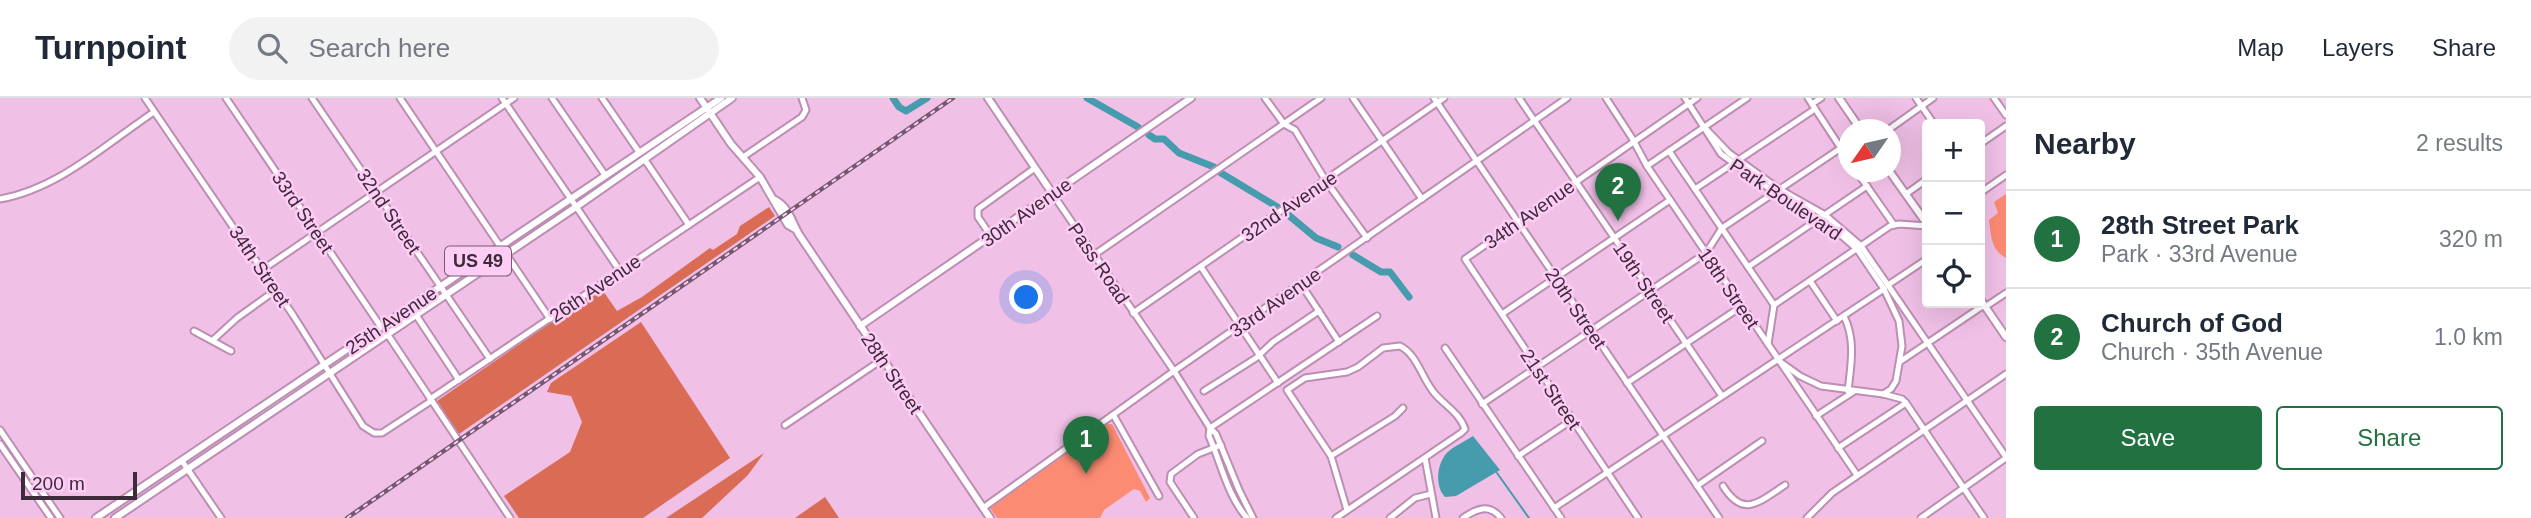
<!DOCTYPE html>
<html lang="en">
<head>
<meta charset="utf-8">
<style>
  body { margin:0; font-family:Helvetica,sans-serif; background:#f2f2f3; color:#1f2937 }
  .controls { position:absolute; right:21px; top:21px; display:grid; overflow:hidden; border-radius:7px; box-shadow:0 7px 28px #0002 }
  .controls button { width:63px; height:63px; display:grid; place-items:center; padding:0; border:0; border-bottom:2px solid #e0e1e3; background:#fff; color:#1f2937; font:35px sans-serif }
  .compass { position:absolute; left:1838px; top:21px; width:63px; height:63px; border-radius:50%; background:#fff; box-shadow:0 7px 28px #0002; rotate:236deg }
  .scale { position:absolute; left:21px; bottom:18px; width:116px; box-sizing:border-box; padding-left:7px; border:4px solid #3d2a3a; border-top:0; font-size:19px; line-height:24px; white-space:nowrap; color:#3d2a3a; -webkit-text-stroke:5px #fecdf5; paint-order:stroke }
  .you { position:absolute; left:1027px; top:200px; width:24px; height:24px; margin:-18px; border:5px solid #fff; border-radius:50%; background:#1a73e8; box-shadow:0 0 0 10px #1a73e833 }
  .badge { display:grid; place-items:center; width:46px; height:46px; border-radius:50%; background:#227141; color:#fff; font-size:23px; font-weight:700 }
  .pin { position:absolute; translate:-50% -58px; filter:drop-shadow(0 2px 4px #0008) }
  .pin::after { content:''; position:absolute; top:37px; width:24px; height:21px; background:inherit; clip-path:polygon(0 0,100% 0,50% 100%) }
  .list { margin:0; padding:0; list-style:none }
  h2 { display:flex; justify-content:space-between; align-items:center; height:91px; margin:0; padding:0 28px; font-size:30px }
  h2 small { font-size:23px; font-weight:400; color:#747a83 }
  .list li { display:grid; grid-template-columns:46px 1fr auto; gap:21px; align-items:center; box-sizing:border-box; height:98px; padding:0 28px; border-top:2px solid #e0e1e3 }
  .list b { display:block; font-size:26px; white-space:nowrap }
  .list p { margin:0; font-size:23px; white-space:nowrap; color:#747a83 }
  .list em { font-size:23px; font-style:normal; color:#747a83 }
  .actions { display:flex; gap:14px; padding:21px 28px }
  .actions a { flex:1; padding:16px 0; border:2px solid #227141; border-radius:7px; text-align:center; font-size:24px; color:#227141 }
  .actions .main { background:#227141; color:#fff }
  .icon { flex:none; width:38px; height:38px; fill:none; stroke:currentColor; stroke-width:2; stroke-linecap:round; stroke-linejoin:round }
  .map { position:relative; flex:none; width:2006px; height:420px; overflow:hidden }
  header { display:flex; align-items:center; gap:42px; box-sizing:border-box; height:98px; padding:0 35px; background:#fff; border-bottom:2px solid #e0e1e3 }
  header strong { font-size:33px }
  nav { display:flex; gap:38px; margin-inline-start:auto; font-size:24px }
  .search { width:490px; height:63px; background:#f2f2f3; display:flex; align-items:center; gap:18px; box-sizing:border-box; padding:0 24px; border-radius:38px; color:#747a83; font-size:26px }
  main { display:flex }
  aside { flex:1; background:#fff }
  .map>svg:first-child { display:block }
  .green { fill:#fc8b73 }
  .forest { fill:#da6b55 }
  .water { fill:#469cad }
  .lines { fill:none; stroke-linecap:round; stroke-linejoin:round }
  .stream { stroke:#469cad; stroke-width:2 }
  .river { stroke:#469cad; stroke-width:7 }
  .minor-casing { stroke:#bc8eb3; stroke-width:9 }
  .major-casing { stroke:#bc8eb3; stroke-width:10 }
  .minor { stroke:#fff; stroke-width:5 }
  .major { stroke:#fff; stroke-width:6 }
  .rail-casing { stroke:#74586f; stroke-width:4.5 }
  .rail { stroke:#fecdf5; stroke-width:2; stroke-dasharray:5; stroke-linecap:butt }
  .labels { text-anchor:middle; stroke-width:5; stroke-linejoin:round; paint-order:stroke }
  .shield { fill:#fecdf5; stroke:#775b72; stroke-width:2 }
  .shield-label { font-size:18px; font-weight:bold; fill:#3d2a3a }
  .street-label { font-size:19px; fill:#3d2a3a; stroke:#fecdf5 }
</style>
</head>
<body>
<header>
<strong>Turnpoint</strong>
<div class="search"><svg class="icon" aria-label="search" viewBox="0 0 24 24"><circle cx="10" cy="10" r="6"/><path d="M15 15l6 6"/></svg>Search here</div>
<nav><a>Map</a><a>Layers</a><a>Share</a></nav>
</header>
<main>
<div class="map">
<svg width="2006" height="420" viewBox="0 0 2006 420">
  <rect width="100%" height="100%" fill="#f1c0e7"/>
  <!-- green -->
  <g class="green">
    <path d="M2006,96V160C1991,152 1991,137 1989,122L1998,115L1994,104Z"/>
    <path d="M1106,326H1112L1150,400L1146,404L1140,393L1134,391L1104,412L1100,420H997L990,410L1017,388Z"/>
  </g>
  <!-- forest -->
  <g class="forest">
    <path d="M769,109L775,118L459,336L437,303L601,190L617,213L642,199L710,150L713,152L737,136L740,128Z"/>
    <path d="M641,224L730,360L643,420H519L504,398L570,354L582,324L571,298L547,294L551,285Z"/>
    <path d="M764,355L748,377L702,420H666Z"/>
    <path d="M825,399L839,420H795Z"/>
  </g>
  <!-- water -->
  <path class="water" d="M1473,338L1500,372L1456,398L1445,399C1434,387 1437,363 1449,353C1456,347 1466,343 1473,338Z"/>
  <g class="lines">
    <!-- stream -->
    <path class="stream" d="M1497,375L1529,420"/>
    <!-- river -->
    <g class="river">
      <path d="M893,0L899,9L906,13L927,0"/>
      <path d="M1087,0L1138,29"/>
      <path d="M1149,37L1155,41H1164L1179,55L1214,69"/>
      <path d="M1221,75L1279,110"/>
      <path d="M1286,115L1316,140L1338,149"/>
      <path d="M1353,157L1381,174H1390L1409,199"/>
    </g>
    <defs>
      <g id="minor">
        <path d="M145,0L293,217L363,328L374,335H382L431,303"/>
        <path d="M226,0L381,229"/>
        <path d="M312,0L490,261"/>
        <path d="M400,0L500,148"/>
        <path d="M502,0L620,173"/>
        <path d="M552,0L605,77"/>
        <path d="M602,0L639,54"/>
        <path d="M1265,0L1284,26L1295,32L1326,83L1367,140"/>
        <path d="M1353,0L1422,101"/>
        <path d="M1434,0L1719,420"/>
        <path d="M1519,0L1722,298"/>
        <path d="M1606,0L1632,40L1647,68L1857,377"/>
        <path d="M1685,0L1721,56L1774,94L1833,130L1857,151L1884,191L1899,223L1902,248L1896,283L1891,291L1883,296L1821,288L1800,278L1779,263"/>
        <path d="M1808,0L1848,61"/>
        <path d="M1916,0L1934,26"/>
        <path d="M1994,0L2006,17"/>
        <path d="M1812,6L1821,0"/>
        <path d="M1704,29L1729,55L1779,91L1825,117L1861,148L2006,359"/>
        <path d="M1888,32L1933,0"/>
        <path d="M1980,46L2006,28"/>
        <path d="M1669,53L1774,207"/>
        <path d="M743,59L802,19L806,12L802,0"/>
        <path d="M645,62L689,127"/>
        <path d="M1647,68L1747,0"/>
        <path d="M1857,74L1894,127"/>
        <path d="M1695,91L1815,11"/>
        <path d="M1052,95L1174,273L1210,330L1216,336L1239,392L1253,420"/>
        <path d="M1980,95L2006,77"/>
        <path d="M1906,96L1927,81"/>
        <path d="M0,101C58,91 106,46 154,14"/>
        <path d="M991,138L978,119V111L1035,70"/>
        <path d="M506,156L550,221"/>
        <path d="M1094,157L1321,0"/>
        <path d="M1201,169L1278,285"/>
        <path d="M1748,169L1867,88"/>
        <path d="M262,172L514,0"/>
        <path d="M1810,183L1837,223"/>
        <path d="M1301,186L1339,244"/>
        <path d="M1888,187L1927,161"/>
        <path d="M1985,209L2006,195"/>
        <path d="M1133,215L1444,0"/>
        <path d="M1502,216L1670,102"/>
        <path d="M416,217L459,282"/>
        <path d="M1844,218C1856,243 1851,266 1848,293"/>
        <path d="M194,233L231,253"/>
        <path d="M388,237L510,420"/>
        <path d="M213,242L237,220L276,192"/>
        <path d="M1768,246L1774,207L1890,128L1899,126L1927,128"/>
        <path d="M1445,250L1561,420"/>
        <path d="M1901,263L1984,207"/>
        <path d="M1627,285L1742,208"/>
        <path d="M1204,293L1256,260L1273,244L1319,213"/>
        <path d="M1883,296L1902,301L1906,305L1984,420"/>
        <path d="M430,301L760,79"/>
        <path d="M1482,306L1706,155L1722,130L1841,50"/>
        <path d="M1114,318L1159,398"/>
        <path d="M1816,318L1853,294"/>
        <path d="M785,327L883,261"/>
        <path d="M1210,330L1377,218"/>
        <path d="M1210,330L1209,338C1221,365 1227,397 1247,420"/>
        <path d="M0,332L60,420"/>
        <path d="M0,346L51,420"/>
        <path d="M1838,350L1906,305"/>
        <path d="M1331,358L1395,318L1403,310"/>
        <path d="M1518,358L1572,322"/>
        <path d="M1425,360L1436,420"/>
        <path d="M182,363L221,420"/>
        <path d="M1697,388L1762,343"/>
        <path d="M1723,388C1743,420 1758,405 1785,387"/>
        <path d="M983,410L1174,273L1567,0"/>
        <path d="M1554,410L1884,191"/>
        <path d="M1194,420L1170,384L1171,376L1198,356L1221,347"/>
        <path d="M1336,420L1461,335L1465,331C1460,316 1446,308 1436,297C1422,282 1418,257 1400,248L1383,250L1358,269L1347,274L1305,280L1287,292L1331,358L1347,412"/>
        <path d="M1390,420L1415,400L1431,396"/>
        <path d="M1463,420C1476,411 1489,405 1501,420"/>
        <path d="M1638,420L1465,161L1697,0"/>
        <path d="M1807,420L1832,395L2006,276"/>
        <path d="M1921,420L2006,360"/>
      </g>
      <g id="major">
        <path d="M700,0L731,46L760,79L788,127L795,131"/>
        <path d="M988,0L1052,95"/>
        <path d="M1839,0L1861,32"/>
        <path d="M1890,74L1927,126"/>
        <path d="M775,102C790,110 792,126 800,138L990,420"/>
        <path d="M1980,201L2006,239"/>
        <path d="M860,228L1191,0"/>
        <path d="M96,420L721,0"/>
        <path d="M115,420L576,109L732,0"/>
      </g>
    </defs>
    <!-- minor casing -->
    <use href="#minor" class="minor-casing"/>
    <!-- major casing -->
    <use href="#major" class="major-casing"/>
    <!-- minor -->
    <use href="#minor" class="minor"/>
    <!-- major -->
    <use href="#major" class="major"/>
    <defs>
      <path id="rail" d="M347,420L953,0"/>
    </defs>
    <!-- rail casing -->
    <use href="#rail" class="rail-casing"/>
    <!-- rail -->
    <use href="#rail" class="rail"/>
  </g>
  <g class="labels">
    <!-- shield labels -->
    <rect class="shield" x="445" y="148.5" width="66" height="29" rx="5"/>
    <g class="shield-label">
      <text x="478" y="169">US 49</text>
    </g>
    <!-- street labels -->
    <g class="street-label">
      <text transform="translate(1786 101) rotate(34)" y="7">Park Boulevard</text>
      <text transform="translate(1289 108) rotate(-34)" y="7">32nd Avenue</text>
      <text transform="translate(389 113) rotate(56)" y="7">32nd Street</text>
      <text transform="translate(303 114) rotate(56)" y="7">33rd Street</text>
      <text transform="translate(1026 114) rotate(-35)" y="7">30th Avenue</text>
      <text transform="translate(1529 116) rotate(-35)" y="7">34th Avenue</text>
      <text transform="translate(1099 165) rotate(56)" y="7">Pass Road</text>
      <text transform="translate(260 168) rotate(56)" y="7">34th Street</text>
      <text transform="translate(1644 184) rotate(56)" y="7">19th Street</text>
      <text transform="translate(595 190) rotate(-34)" y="7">26th Avenue</text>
      <text transform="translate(1729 190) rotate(56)" y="7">18th Street</text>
      <text transform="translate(1275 204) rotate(-35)" y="7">33rd Avenue</text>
      <text transform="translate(1576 210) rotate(56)" y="7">20th Street</text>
      <text transform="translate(391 222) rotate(-34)" y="7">25th Avenue</text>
      <text transform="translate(892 275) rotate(56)" y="7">28th Street</text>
      <text transform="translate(1551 291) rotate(56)" y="7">21st Street</text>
    </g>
  </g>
</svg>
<div class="controls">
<button>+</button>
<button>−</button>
<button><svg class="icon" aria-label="locate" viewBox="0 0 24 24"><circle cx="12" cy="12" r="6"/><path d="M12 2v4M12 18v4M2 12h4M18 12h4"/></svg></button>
</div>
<svg class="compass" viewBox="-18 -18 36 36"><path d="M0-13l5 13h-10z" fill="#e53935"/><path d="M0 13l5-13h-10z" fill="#747a83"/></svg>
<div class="scale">200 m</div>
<div class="you"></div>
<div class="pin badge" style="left:1086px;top:376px">1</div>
<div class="pin badge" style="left:1618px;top:123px">2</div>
</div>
<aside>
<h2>Nearby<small>2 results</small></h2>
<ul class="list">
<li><span class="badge">1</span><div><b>28th Street Park</b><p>Park · 33rd Avenue</p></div><em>320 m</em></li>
<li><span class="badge">2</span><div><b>Church of God</b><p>Church · 35th Avenue</p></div><em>1.0 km</em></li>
</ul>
<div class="actions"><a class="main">Save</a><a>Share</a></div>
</aside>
</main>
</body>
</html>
